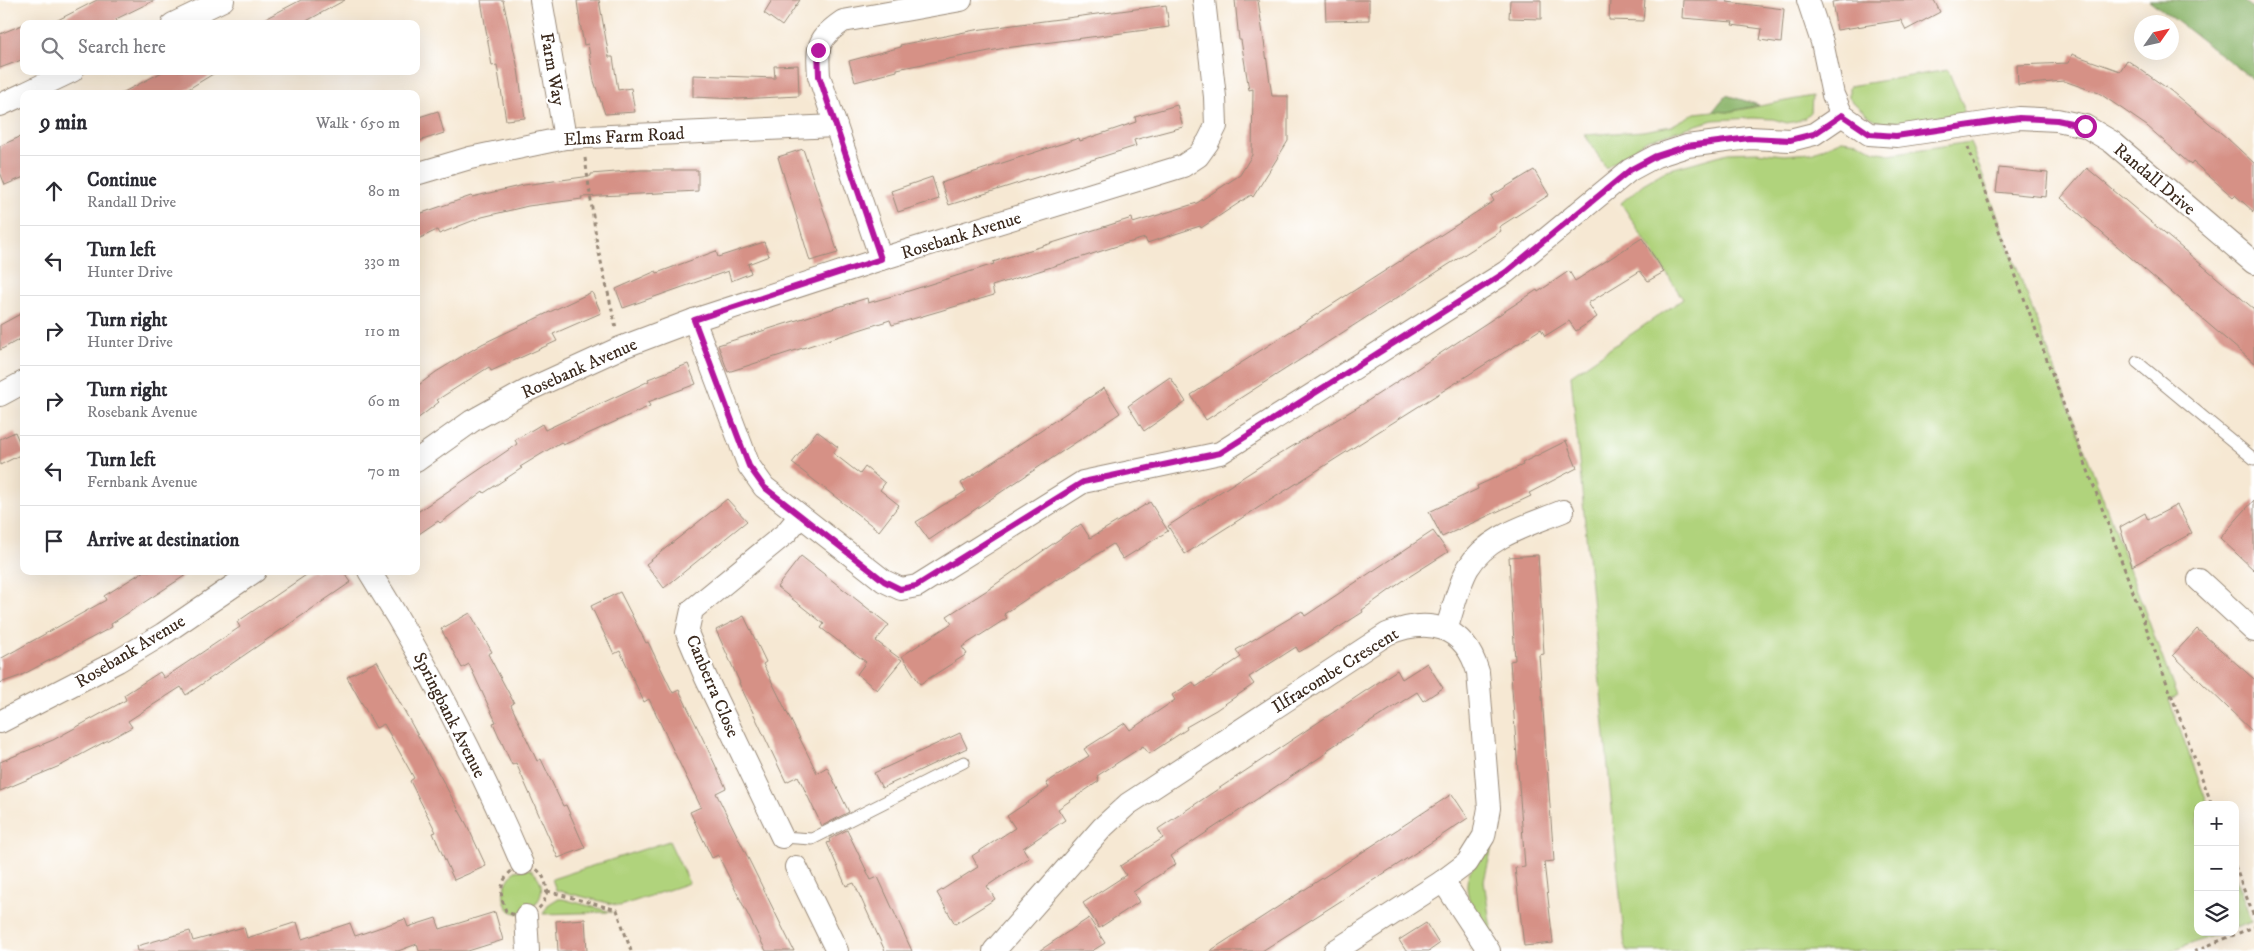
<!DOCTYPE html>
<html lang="en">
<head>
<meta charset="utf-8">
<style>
  body { margin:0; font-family:"IM FELL DW Pica",serif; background:#f2f2f3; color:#2b2b33 }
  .controls { position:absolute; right:15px; bottom:15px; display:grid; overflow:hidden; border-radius:10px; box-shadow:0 5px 20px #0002 }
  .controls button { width:45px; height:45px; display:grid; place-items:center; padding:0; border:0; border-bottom:1px solid #e1e1e2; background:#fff; color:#2b2b33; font:25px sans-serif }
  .compass { position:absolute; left:2134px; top:15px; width:45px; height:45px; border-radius:50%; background:#fff; box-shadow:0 5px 20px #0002; rotate:56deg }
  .stop { position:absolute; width:15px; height:15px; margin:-11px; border:4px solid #b5179e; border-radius:50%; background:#fff }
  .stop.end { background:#b5179e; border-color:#fff; box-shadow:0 1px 5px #0008 }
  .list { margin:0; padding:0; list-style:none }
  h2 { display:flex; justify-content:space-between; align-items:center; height:65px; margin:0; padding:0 20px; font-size:21px }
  h2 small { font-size:16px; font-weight:400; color:#7c7c81 }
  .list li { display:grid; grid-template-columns:32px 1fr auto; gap:15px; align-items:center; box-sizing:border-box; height:70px; padding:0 20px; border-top:1px solid #e1e1e2 }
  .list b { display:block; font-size:19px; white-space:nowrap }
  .list p { margin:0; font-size:16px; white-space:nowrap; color:#7c7c81 }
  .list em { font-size:16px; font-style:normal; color:#7c7c81 }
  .icon { flex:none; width:28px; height:28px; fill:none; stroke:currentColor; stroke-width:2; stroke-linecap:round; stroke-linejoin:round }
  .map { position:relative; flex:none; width:2254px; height:951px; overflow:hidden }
  .search { position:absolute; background:#fff; box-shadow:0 5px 20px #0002; left:20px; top:20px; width:400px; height:55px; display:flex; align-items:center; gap:12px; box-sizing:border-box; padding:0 18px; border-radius:10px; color:#7c7c81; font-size:19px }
  .panel { position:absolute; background:#fff; box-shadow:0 5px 20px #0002; left:20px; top:90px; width:400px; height:485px; border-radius:10px }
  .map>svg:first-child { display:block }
  .green { fill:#b0d37c; stroke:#767e4d }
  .forest { fill:#8cb56c; stroke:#647045 }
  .building { fill:#d69186 }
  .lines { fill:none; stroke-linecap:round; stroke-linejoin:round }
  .lane-casing { stroke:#988978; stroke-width:13 }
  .street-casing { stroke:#988978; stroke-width:24 }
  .path { stroke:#988978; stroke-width:3; stroke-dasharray:4 4; stroke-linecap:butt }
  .lane { stroke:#fff; stroke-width:11 }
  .street { stroke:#fff; stroke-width:22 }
  .route { stroke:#b5179e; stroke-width:6 }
  .labels { text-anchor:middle; stroke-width:4.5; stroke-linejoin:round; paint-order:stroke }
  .street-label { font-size:18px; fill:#3b2a1e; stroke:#fff }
</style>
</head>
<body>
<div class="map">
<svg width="2254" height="951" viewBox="0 0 2254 951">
  <rect width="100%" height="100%" fill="#fff"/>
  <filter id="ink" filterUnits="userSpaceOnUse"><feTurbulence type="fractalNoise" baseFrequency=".02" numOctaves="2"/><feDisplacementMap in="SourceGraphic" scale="10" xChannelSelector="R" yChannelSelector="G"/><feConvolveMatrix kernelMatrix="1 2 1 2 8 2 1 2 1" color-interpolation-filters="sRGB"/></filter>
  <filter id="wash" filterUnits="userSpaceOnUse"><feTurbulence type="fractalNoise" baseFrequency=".0096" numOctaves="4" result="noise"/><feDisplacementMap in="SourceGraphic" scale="20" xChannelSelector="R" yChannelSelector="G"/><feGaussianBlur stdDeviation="1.12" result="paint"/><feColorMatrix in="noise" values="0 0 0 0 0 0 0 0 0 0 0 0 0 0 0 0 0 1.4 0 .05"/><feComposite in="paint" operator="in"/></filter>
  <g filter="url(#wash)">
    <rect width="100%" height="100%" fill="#f6e8d3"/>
    <!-- green -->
    <g class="green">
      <path d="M1948,70L1963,106V113L1884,124L1867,115L1849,98V86Z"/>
      <path d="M1812,96L1811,112L1805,118L1797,121L1787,123L1773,119L1752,118L1713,120L1647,140L1606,168L1585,135L1643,131L1671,126L1695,113L1713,111L1728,112Z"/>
      <path d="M1842,140L1858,142L1875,151L1889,154L1970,142L2177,697L2169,700L2208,805H2198V932H2223L2172,951H1627L1625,948L1571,375L1683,299L1621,203L1643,184L1667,170L1728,153L1757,152L1784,155L1811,153Z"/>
      <path d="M669,841L689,883L620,906L556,890L552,879Z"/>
      <path d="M1493,843L1484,881L1490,922L1497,944C1483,925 1460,899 1469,874C1471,866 1487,850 1493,843Z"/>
      <path d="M530,869C565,896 510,934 504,899C502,888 508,879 515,871Z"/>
      <path d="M2235,877L2252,922L2235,928Z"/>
      <path d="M557,899H563L612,912L543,914L549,904Z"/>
    </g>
    <!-- forest -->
    <g class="forest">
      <path d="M2149,0H2243L2254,9V80Z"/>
      <path d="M1726,95L1759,105L1728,112L1713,111Z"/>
    </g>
    <g id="blocks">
      <!-- building -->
      <g class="building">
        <path d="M97,0H155L116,19L118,24H50Z"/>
        <path d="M301,0H345L301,24H255Z"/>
        <path d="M481,0H503L518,69L525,118L506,120L497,65L492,66Z"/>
        <path d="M586,0H599L609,57H613L618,90L631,88L635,112L605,114L594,81L588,44L584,45L580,23L577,1Z"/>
        <path d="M772,0H800L782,26L764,13Z"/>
        <path d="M1235,0H1258L1272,96H1288V141L1253,197L1251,195L1201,228L1200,226L1147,243L1145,238L1117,246L992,286L994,295L892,325L890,320L728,372L718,345L867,298L868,303L899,294L994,264L993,262L1014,255L1132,218L1133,223L1197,203L1240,175L1252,155L1253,89L1249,90L1241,40H1239Z"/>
        <path d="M1325,0H1369V20L1326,21Z"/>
        <path d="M1510,0H1541V19L1509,18Z"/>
        <path d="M1610,0H1645L1643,21L1609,20Z"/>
        <path d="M1683,0H1727V2L1784,9L1781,43L1760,40L1762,29L1732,25L1733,22L1682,18Z"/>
        <path d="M1845,0H1934L1940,12L1906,30L1901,20L1837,30L1832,2Z"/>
        <path d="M1166,5L1169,27L1005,48L897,69V71L855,82L849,61L901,47L900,45L975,30Z"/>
        <path d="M24,24V59L0,68V34Z"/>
        <path d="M2072,54L2120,71L2127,60L2171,91L2227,138L2254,163V212L2235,195L2233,197L2193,162L2191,165L2147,126L2099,93L2064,81L2018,85L2017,65L2069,63Z"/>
        <path d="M798,65L799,96L738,99L693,97V75L775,78L774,66Z"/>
        <path d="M164,71H218L180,94H120Z"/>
        <path d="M1177,105L1183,127L1134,140L1136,146L949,205L941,183L1079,138L1080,141L1136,122L1135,117Z"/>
        <path d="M438,111L444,133L416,142V118Z"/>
        <path d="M24,135V177L5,185L0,172V146Z"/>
        <path d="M803,149L838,253L810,261L778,157Z"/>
        <path d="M1999,168L2048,173L2046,197L1996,192Z"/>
        <path d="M2087,168L2254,309V363L2061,198Z"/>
        <path d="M641,170H698V191L581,197L582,199L528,206L482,217L439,234L437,230L416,240V215L471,196L472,197L524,185L591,176V174Z"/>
        <path d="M1534,170L1549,195L1499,227L1501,231L1206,420L1191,395L1494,201L1491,196Z"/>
        <path d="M932,177L939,199L898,212L891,191Z"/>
        <path d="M1642,238L1664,272L1648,281L1640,271L1588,303L1597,317L1576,331L1569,321L1545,336L1541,329L1185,554L1168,526L1268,461L1363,404L1537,290L1538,292L1569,271L1575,281Z"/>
        <path d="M764,242L769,256L748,264L751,273L731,281L728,271L623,308L616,289L656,271L657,273L716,251L718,257Z"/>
        <path d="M592,292L601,313L553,334L557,341L491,371L489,367L437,400L439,402L416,420V387L436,372L482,344Z"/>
        <path d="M24,312V337L0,350V325Z"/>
        <path d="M688,364L696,384L648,402L650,406L563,445L561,442L520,467L522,468L484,493L483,491L440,523L438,521L416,536V513L517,444L515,440L542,424L545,430L649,381L648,379Z"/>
        <path d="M1170,377L1186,402L1144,431L1128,406Z"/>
        <path d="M1104,388L1120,413L929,540L916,522L966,491L961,483Z"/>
        <path d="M817,431L838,447L833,453L860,474L865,467L885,483L880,490L899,505L879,531L792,463Z"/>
        <path d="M15,432L24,453L0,465V439Z"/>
        <path d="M1566,441L1577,468L1529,493L1531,496L1442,537L1429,512L1478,489L1477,486L1523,465L1522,463Z"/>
        <path d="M727,499L747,521L664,588L646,564Z"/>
        <path d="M2254,500V570L2220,538Z"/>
        <path d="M1150,502L1168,531L1123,559L1113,544L1057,580L1056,579L1004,614L1007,618L962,647L967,654L920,684L902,656L952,623L947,616L989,589L1081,524L1090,538Z"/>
        <path d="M2177,505L2192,533L2132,566L2120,527L2145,513L2148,520Z"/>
        <path d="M1433,531L1448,552L1407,578L1362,610L1363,612L1313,644L1299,652L1296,647L1249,677L1254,684L1216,710L1186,727L1187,729L1149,754L1143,746L1097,776L1099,781L1058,809L1065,820L1023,848L1029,858L987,886L995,899L955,924L937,893L978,867L972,856L1015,828L1007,816L1049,788L1046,783L1089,756L1084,749L1125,723L1130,730L1175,700L1172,695L1193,682L1196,687L1241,657L1236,650L1302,611L1305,616Z"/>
        <path d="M1538,555L1544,654L1539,655L1554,861L1544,862L1553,943L1524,946L1515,868L1525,867L1510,661L1515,660L1509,557Z"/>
        <path d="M801,556L889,625L876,641L902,660L877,690L857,674L866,662L821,628L824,624L777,587Z"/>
        <path d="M144,571H192L111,624L112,627L20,676L0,683V659L106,600L104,596Z"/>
        <path d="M312,571H343L351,582L186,695L181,687L128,721L132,727L62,765L0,791V762L53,740L126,700L124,695L160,672L164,678L240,627L237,622Z"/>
        <path d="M620,592L646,643L648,642L673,693L679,690L702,737L726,788L716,793L794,951H766L718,855L712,858L690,812L701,807L676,756L649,699L644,702L620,651L614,654L591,606Z"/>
        <path d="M470,613L492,652L488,654L514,703L511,705L537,761L541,759L563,806L566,805L585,848L558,858L516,763L512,765L493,723L496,722L469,664L462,668L441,629Z"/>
        <path d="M744,616L766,662L763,664L817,773L827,767L849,812L822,826L798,776L786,782L739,683H740L716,630Z"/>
        <path d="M2197,629L2254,679V733L2173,655Z"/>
        <path d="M377,661L467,825L486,866L454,880L433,833L436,832L410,781L414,778L384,724L376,728L347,677Z"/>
        <path d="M1427,663L1443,688L1423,701L1417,692L1327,750L1328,752L1171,856L1176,864L1133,892L1139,902L1099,928L1083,903L1126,875L1120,866L1163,838L1158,829L1397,670L1402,679Z"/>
        <path d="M960,733L967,748L882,788L874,773Z"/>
        <path d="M1452,794L1468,818L1394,867L1262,951H1210Z"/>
        <path d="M847,830L871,880L878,877L912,951H885L854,883L846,886L827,843L830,842L829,839Z"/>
        <path d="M495,912L503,940L468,951H419L417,944L398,951H138L137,946L190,931L193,941L244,927L247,938L297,922L302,939L350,923L355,936L405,919L408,927L436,918L440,929Z"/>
        <path d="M1089,918L1105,943L1092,951H1039Z"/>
        <path d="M585,919L587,951H558L556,921Z"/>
        <path d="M1426,923L1439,944L1429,951H1406L1399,940Z"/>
      </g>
    </g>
  </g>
  <g filter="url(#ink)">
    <use href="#blocks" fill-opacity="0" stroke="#988978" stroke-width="1"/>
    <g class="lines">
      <defs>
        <g id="lane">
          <path d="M2137,362L2254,459"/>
          <path d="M782,837L812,839L964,762"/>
        </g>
        <g id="street">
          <path d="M541,0L565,138"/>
          <path d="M1808,0L1822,42L1833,95L1842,115"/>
          <path d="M173,24L223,0"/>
          <path d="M24,94L72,71"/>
          <path d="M0,105L24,94"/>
          <path d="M1842,115L1869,134L1897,136L2019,118L2057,120L2085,126L2112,142L2254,263"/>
          <path d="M416,174L470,158L565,138L836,126"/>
          <path d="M881,259L819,76C817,46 817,39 843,21L961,0"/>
          <path d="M694,320L749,466L764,487L884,581L901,589L917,586L1083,482L1220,453L1506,272L1630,170L1656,156L1687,146L1749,138L1790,140L1814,134L1842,115"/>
          <path d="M0,395L24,382"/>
          <path d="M416,461L472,421L526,391L620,348L694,320L881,259L1183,166L1198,156L1208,142L1216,126L1215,97L1204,0"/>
          <path d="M369,571C428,664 479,763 522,864"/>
          <path d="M2199,580L2254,631"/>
          <path d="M1446,630C1453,610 1458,586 1468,568C1488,535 1530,525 1563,511"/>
          <path d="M0,722L118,661L163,634L255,571"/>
          <path d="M782,837L706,678L687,633L692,610L786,533L800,516"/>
          <path d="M796,867L837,951"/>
          <path d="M1443,881L1489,951"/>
          <path d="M526,916L528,951"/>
          <path d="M994,951L1103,827L1128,804L1387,634C1429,617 1464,625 1478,672L1489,808L1484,836L1467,863L1443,881L1335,951"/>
        </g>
      </defs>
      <!-- lane casing -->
      <use href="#lane" class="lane-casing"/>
      <!-- street casing -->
      <use href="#street" class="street-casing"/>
      <!-- path -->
      <g class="path">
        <path d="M1968,147L2212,805"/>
        <path d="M585,158L597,244L616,328"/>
        <path d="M522,864C539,864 551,883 545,899C543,905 537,910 532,915L516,916L506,911C497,890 501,875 522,864Z"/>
        <path d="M2235,866L2254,917"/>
        <path d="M547,891L617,910L631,951"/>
        <path d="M2194,951L2254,927"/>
      </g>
      <!-- lane -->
      <use href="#lane" class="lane"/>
      <!-- street -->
      <use href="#street" class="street"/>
    </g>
  </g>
  <g class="lines" filter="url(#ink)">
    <!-- route -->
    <path class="route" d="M818,50L819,76L881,259L694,320L749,466L764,487L884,581L900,589L916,586L1083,482L1220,453L1506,272L1630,170L1656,156L1687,146L1749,138L1790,140L1814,134L1842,115L1870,134L1896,136L2019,118L2057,120L2085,126"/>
  </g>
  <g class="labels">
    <!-- street labels -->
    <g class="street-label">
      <text transform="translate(553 69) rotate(80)" y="6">Farm Way</text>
      <text transform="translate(624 136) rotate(-3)" y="6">Elms Farm Road</text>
      <text transform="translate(2155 179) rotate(40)" y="6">Randall Drive</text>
      <text transform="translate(961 235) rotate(-17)" y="6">Rosebank Avenue</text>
      <text transform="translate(579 368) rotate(-24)" y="6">Rosebank Avenue</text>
      <text transform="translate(130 651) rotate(-31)" y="6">Rosebank Avenue</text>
      <text transform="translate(1335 670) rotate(-32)" y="6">Ilfracombe Crescent</text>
      <text transform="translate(713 686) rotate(67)" y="6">Canberra Close</text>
      <text transform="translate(450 715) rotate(63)" y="6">Springbank Avenue</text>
    </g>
  </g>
</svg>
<div class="controls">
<button>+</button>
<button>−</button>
<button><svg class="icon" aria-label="layers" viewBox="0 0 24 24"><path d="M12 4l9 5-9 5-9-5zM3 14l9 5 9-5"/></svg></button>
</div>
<svg class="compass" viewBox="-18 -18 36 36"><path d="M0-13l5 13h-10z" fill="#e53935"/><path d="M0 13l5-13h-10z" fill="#7c7c81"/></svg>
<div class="stop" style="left:2085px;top:126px"></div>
<div class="stop end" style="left:818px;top:50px"></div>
<div class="search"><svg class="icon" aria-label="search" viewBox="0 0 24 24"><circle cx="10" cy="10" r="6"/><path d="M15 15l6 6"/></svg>Search here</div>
<section class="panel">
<h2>9 min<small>Walk · 650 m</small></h2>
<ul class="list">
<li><svg class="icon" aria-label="ahead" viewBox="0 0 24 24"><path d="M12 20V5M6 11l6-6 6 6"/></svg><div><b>Continue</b><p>Randall Drive</p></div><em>80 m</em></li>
<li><svg class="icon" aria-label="left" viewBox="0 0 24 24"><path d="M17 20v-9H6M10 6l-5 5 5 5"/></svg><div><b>Turn left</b><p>Hunter Drive</p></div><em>330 m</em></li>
<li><svg class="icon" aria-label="right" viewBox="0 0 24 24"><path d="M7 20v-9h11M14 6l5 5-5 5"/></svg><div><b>Turn right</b><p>Hunter Drive</p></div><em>110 m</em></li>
<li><svg class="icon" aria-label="right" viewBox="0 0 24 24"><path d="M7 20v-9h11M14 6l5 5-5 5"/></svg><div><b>Turn right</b><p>Rosebank Avenue</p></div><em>60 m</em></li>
<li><svg class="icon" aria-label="left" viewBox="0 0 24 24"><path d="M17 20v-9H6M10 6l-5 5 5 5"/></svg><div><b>Turn left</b><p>Fernbank Avenue</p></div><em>70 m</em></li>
<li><svg class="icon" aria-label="arrive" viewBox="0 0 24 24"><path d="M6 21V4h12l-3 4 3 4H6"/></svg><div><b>Arrive at destination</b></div></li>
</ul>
</section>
</div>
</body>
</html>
